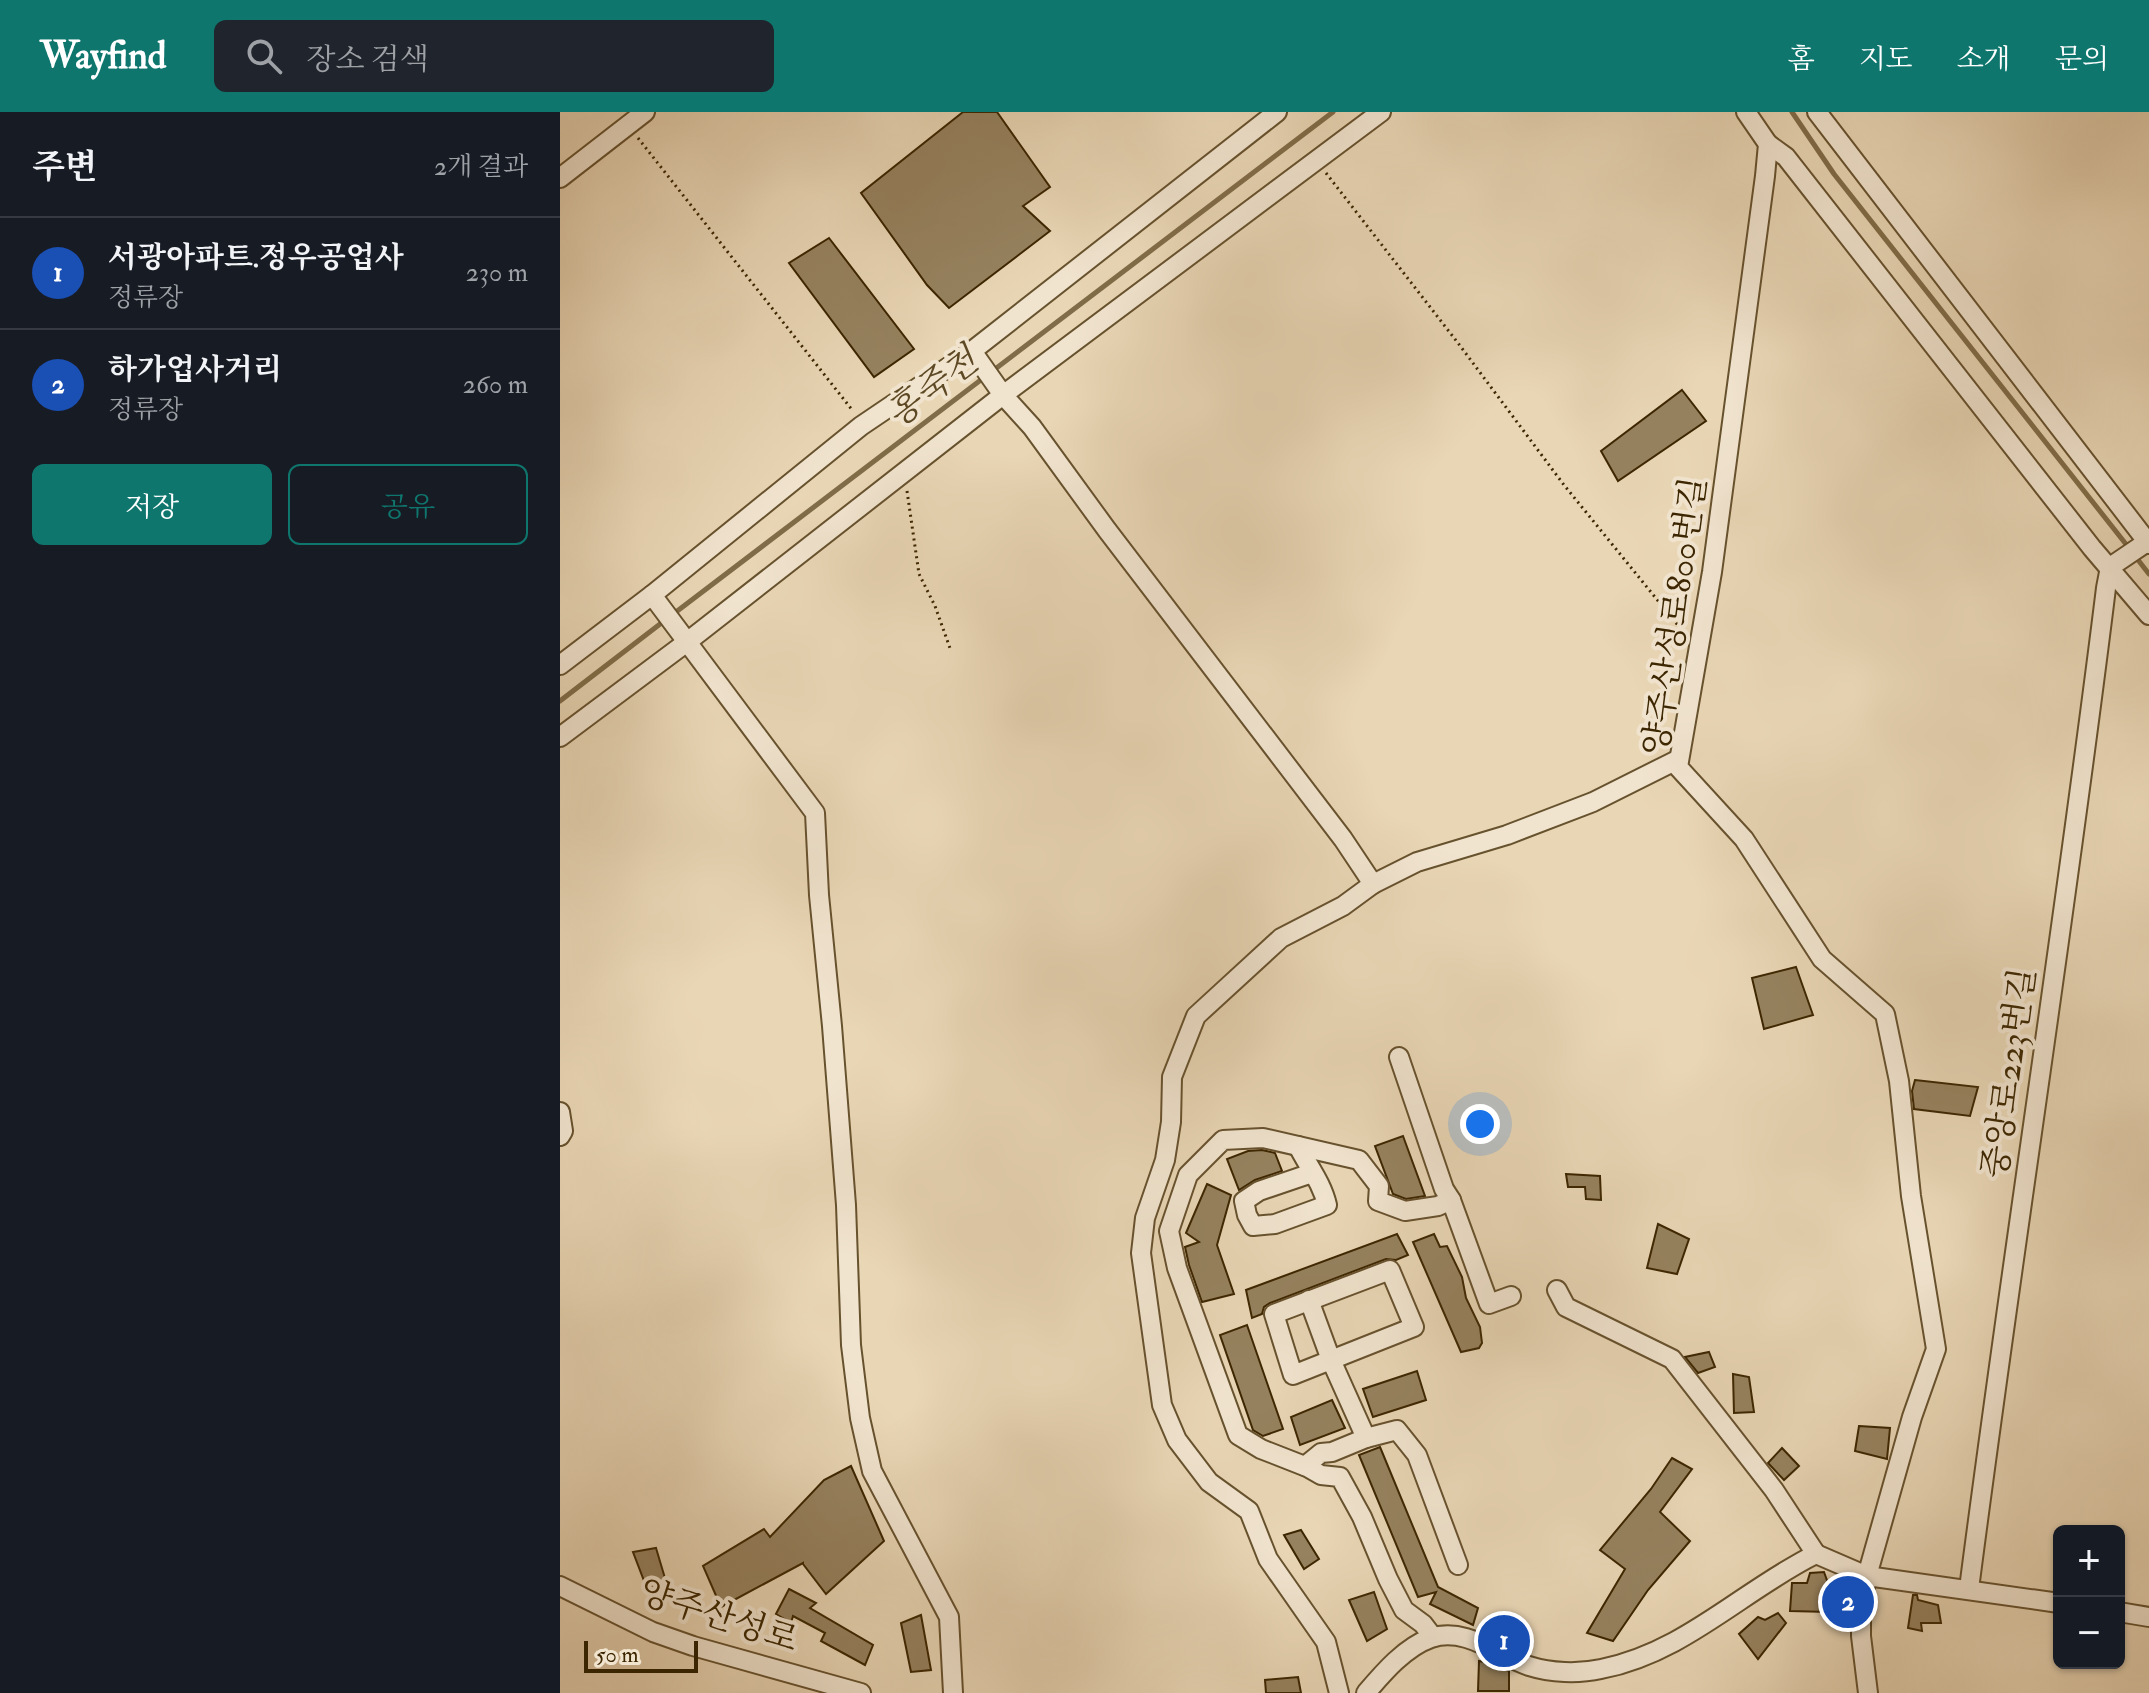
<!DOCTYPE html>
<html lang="ko">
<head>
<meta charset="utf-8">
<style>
  body { margin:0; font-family:"IM FELL Double Pica","Noto Serif KR",serif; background:#20242c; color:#f1f3f6 }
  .controls { position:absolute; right:24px; bottom:24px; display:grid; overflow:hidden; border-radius:12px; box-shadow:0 2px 6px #0004 }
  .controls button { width:72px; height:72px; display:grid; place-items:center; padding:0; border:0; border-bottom:2px solid #363941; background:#171b24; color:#f1f3f6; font:40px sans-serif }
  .scale { position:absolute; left:24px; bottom:20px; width:114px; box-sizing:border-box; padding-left:8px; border:4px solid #3c2601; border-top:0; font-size:22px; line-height:28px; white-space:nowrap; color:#3c2601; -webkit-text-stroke:6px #f1e4cf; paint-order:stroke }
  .you { position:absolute; left:920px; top:1012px; width:28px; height:28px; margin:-20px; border:6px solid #fff; border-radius:50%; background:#1a73e8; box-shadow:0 0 0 12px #1a73e833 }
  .badge { display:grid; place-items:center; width:52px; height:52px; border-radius:50%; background:#0f766e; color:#fff; font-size:26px; font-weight:700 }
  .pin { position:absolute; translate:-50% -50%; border:4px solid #fff; box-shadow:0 2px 8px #0006 }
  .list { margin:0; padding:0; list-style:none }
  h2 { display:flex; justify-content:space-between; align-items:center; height:104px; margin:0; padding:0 32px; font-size:34px }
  h2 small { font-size:26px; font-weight:400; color:#9ea1a6 }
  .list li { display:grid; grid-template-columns:52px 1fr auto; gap:24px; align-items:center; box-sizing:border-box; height:112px; padding:0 32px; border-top:2px solid #363941 }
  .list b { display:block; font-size:30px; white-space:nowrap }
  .list p { margin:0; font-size:26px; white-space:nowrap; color:#9ea1a6 }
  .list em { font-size:26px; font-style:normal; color:#9ea1a6 }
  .actions { display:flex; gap:16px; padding:24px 32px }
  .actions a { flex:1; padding:18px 0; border:2px solid #0f766e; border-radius:12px; text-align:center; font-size:28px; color:#0f766e }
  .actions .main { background:#0f766e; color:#fff }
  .icon { flex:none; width:44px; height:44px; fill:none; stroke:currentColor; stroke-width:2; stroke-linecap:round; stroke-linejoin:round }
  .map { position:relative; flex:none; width:1589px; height:1581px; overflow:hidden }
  header { display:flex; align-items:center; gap:48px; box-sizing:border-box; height:112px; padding:0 40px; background:#0f766e; color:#fff }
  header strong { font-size:38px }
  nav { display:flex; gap:44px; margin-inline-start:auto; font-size:28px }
  .search { width:560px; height:72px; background:#20242c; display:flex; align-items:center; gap:20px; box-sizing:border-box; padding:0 28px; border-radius:12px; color:#9ea1a6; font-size:30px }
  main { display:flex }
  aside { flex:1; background:#171b24 }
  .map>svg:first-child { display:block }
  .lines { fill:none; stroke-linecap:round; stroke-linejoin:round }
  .stream { stroke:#806c48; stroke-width:5 }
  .building { fill:#96825f; stroke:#3c2601; stroke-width:2 }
  .minor-casing { stroke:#67522e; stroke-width:22 }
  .path { stroke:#3c2601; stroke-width:3; stroke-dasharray:2 4; stroke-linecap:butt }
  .minor { stroke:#f1e4cf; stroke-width:18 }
  .labels { text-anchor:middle; stroke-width:8; stroke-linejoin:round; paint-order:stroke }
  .street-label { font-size:34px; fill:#3c2601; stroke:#f1e4cf }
  .water-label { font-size:36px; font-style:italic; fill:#5e4925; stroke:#f1e4cf }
</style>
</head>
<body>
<header>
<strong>Wayfind</strong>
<div class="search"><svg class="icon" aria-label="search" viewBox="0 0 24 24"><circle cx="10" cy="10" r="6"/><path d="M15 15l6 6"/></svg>장소 검색</div>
<nav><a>홈</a><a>지도</a><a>소개</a><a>문의</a></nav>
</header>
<main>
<aside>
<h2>주변<small>2개 결과</small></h2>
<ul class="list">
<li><span class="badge" style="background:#1a4fb4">1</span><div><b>서광아파트.정우공업사</b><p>정류장</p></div><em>230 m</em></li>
<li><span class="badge" style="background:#1a4fb4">2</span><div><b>하가업사거리</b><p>정류장</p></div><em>260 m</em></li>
</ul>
<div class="actions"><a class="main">저장</a><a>공유</a></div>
</aside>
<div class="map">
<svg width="1589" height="1581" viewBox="0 0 1589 1581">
  <rect width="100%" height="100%" fill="#e9d6b5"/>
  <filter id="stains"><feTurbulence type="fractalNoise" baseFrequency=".0025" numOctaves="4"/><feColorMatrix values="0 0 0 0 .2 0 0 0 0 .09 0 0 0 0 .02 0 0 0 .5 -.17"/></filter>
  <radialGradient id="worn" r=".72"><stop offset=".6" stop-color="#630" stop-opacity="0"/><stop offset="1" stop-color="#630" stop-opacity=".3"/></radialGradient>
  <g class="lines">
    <!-- stream -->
    <g class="stream">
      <path d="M1232,0L1274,62L1569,436"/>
      <path d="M1575,444L1589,462"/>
      <path d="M112,503L773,0"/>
      <path d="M0,589L104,509"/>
    </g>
  </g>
  <!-- building -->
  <g class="building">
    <path d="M403,0H437L490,75L463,94L490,119L389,196L367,173L301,81Z"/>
    <path d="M269,126L354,237L314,265L229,151Z"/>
    <path d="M1122,278L1146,309L1058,369L1041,339Z"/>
    <path d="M1236,855L1253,903L1204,917L1192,866Z"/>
    <path d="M1355,968L1418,975L1410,1004L1354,997L1352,979Z"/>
    <path d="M843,1024L865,1084L846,1087L833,1082L815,1034Z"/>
    <path d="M702,1038L715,1041L722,1059L695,1068L679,1078L667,1047L688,1039Z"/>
    <path d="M1006,1062L1040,1064L1041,1088L1026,1087L1025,1075H1008Z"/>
    <path d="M647,1072L671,1083L657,1133L674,1182L642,1190L629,1153L625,1135L639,1130L626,1121Z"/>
    <path d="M1098,1112L1129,1127L1117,1162L1087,1156Z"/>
    <path d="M837,1122L848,1143L836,1148L826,1147L710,1191L704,1195L702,1202L692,1206L686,1178Z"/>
    <path d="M874,1122L880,1135L887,1134L902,1165L906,1186L920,1215L922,1231L919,1236L901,1240L853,1130Z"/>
    <path d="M687,1213L723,1317L703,1324L693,1318L660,1223Z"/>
    <path d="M1149,1240L1155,1255L1138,1261L1125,1245Z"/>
    <path d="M857,1259L866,1288L813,1305L803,1277Z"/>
    <path d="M1173,1262L1189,1265L1194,1300L1174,1301Z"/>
    <path d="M772,1288L785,1316L740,1333L731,1305Z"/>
    <path d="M1299,1314L1330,1316L1327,1347L1295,1339Z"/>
    <path d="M820,1335L878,1475L918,1496L913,1513L870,1492L876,1480L858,1485L799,1343Z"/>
    <path d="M1222,1336L1239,1354L1224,1368L1208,1351Z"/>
    <path d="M1112,1346L1132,1357L1100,1400L1130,1429L1088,1478L1053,1529L1027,1521L1065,1457L1040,1438L1091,1377Z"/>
    <path d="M291,1354L324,1429L266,1482L243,1452V1451L161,1495L143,1454L204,1417L210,1425L264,1368Z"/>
    <path d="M741,1418L759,1447L744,1457L724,1423Z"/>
    <path d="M96,1436L110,1483L91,1487L73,1440Z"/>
    <path d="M1264,1460L1269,1474V1500L1230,1499L1232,1471H1247L1250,1461Z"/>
    <path d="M229,1477L256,1491L250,1496L313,1533L305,1553L261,1529L265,1521L233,1504L231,1511L216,1502Z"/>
    <path d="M814,1480L827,1517L807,1529L789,1488Z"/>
    <path d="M1353,1483H1357L1358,1488L1378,1493L1381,1511H1361L1362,1519L1348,1516Z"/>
    <path d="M1218,1501L1226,1511L1198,1547L1179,1522L1198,1505L1205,1508Z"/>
    <path d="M361,1503L371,1558L351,1560L341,1511Z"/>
    <path d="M919,1549L934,1552L949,1559V1579H918Z"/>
    <path d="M738,1565L741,1581H706L705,1568Z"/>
  </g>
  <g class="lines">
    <defs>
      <g id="minor">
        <path d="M1186,0L1208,32L1205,64L1152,460L1118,655L1184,727L1262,847L1325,902L1339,969L1351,1084L1376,1237L1352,1305L1307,1464L1301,1499V1524L1308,1581"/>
        <path d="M1257,0L1589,432"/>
        <path d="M1208,32L1226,45L1532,436L1589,503"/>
        <path d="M0,66L85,0"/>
        <path d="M412,239L443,283L472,315L547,418L783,727L813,772"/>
        <path d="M92,483L255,701L259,783L272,914L286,1093L291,1233L300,1306L312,1359L389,1505L393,1581"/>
        <path d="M0,553L92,483L301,314L412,239L717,0"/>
        <path d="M0,625L127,530L443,283L821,0"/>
        <path d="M839,945L884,1077L891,1088L929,1192L951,1184"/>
        <path d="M0,1000L3,1019L0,1024"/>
        <path d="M738,1034C748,1054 762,1071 767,1093L715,1112L693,1114L687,1103L684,1089L699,1079L752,1061"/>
        <path d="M830,1158L854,1215L733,1263L714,1202Z"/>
        <path d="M997,1178L1006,1195L1112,1247L1214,1378L1256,1442"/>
        <path d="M749,1188L771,1248L806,1326"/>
        <path d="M745,1354L761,1341L772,1340L806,1326L837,1318L857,1343L898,1453"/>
        <path d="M0,1474L93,1520L133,1534L301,1581"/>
        <path d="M1409,1477C1452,1143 1505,810 1546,476L1550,455L1587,430"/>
        <path d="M1559,1500L1589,1505"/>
        <path d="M873,1525L863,1512L844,1498L828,1467L802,1405L780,1365L761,1363L747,1355L701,1337L678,1323L617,1156L609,1119L628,1063L663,1028L703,1026L799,1048L819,1074L818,1089L845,1099L878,1094L891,1088"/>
        <path d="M779,1581L766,1530L708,1447L689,1399L649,1370L617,1328L602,1293L581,1141L585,1106L605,1048L611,1010L612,965L636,904L721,826L783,794L813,772L857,750L947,723L1033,690L1119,647"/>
        <path d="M806,1581C823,1561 845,1535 871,1526C906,1514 938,1544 969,1554C991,1561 1018,1562 1041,1557C1124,1541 1183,1478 1256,1442L1307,1464L1499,1491"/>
      </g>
    </defs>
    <!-- minor casing -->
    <use href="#minor" class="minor-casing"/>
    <!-- path -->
    <g class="path">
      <path d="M78,26L293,299"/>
      <path d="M766,61L898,231L1004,373L1125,522"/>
      <path d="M347,379L359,462L375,494L391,539"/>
    </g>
    <!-- minor -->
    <use href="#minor" class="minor"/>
  </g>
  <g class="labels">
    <!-- street labels -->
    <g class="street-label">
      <text transform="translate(1114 504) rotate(-82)" y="12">양주산성로800번길</text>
      <text transform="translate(1448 961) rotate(-82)" y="12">중앙로223번길</text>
      <text transform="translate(159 1503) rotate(18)" y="12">양주산성로</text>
    </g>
    <!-- water labels -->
    <g class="water-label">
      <text transform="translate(371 274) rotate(-37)" y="13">홍죽천</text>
    </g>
  </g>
  <rect width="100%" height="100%" filter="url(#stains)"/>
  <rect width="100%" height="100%" fill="url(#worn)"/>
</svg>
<div class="controls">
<button>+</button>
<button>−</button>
</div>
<div class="scale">50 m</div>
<div class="you"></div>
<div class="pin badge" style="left:944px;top:1529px;background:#1a4fb4">1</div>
<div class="pin badge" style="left:1288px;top:1490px;background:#1a4fb4">2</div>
</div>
</main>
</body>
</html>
